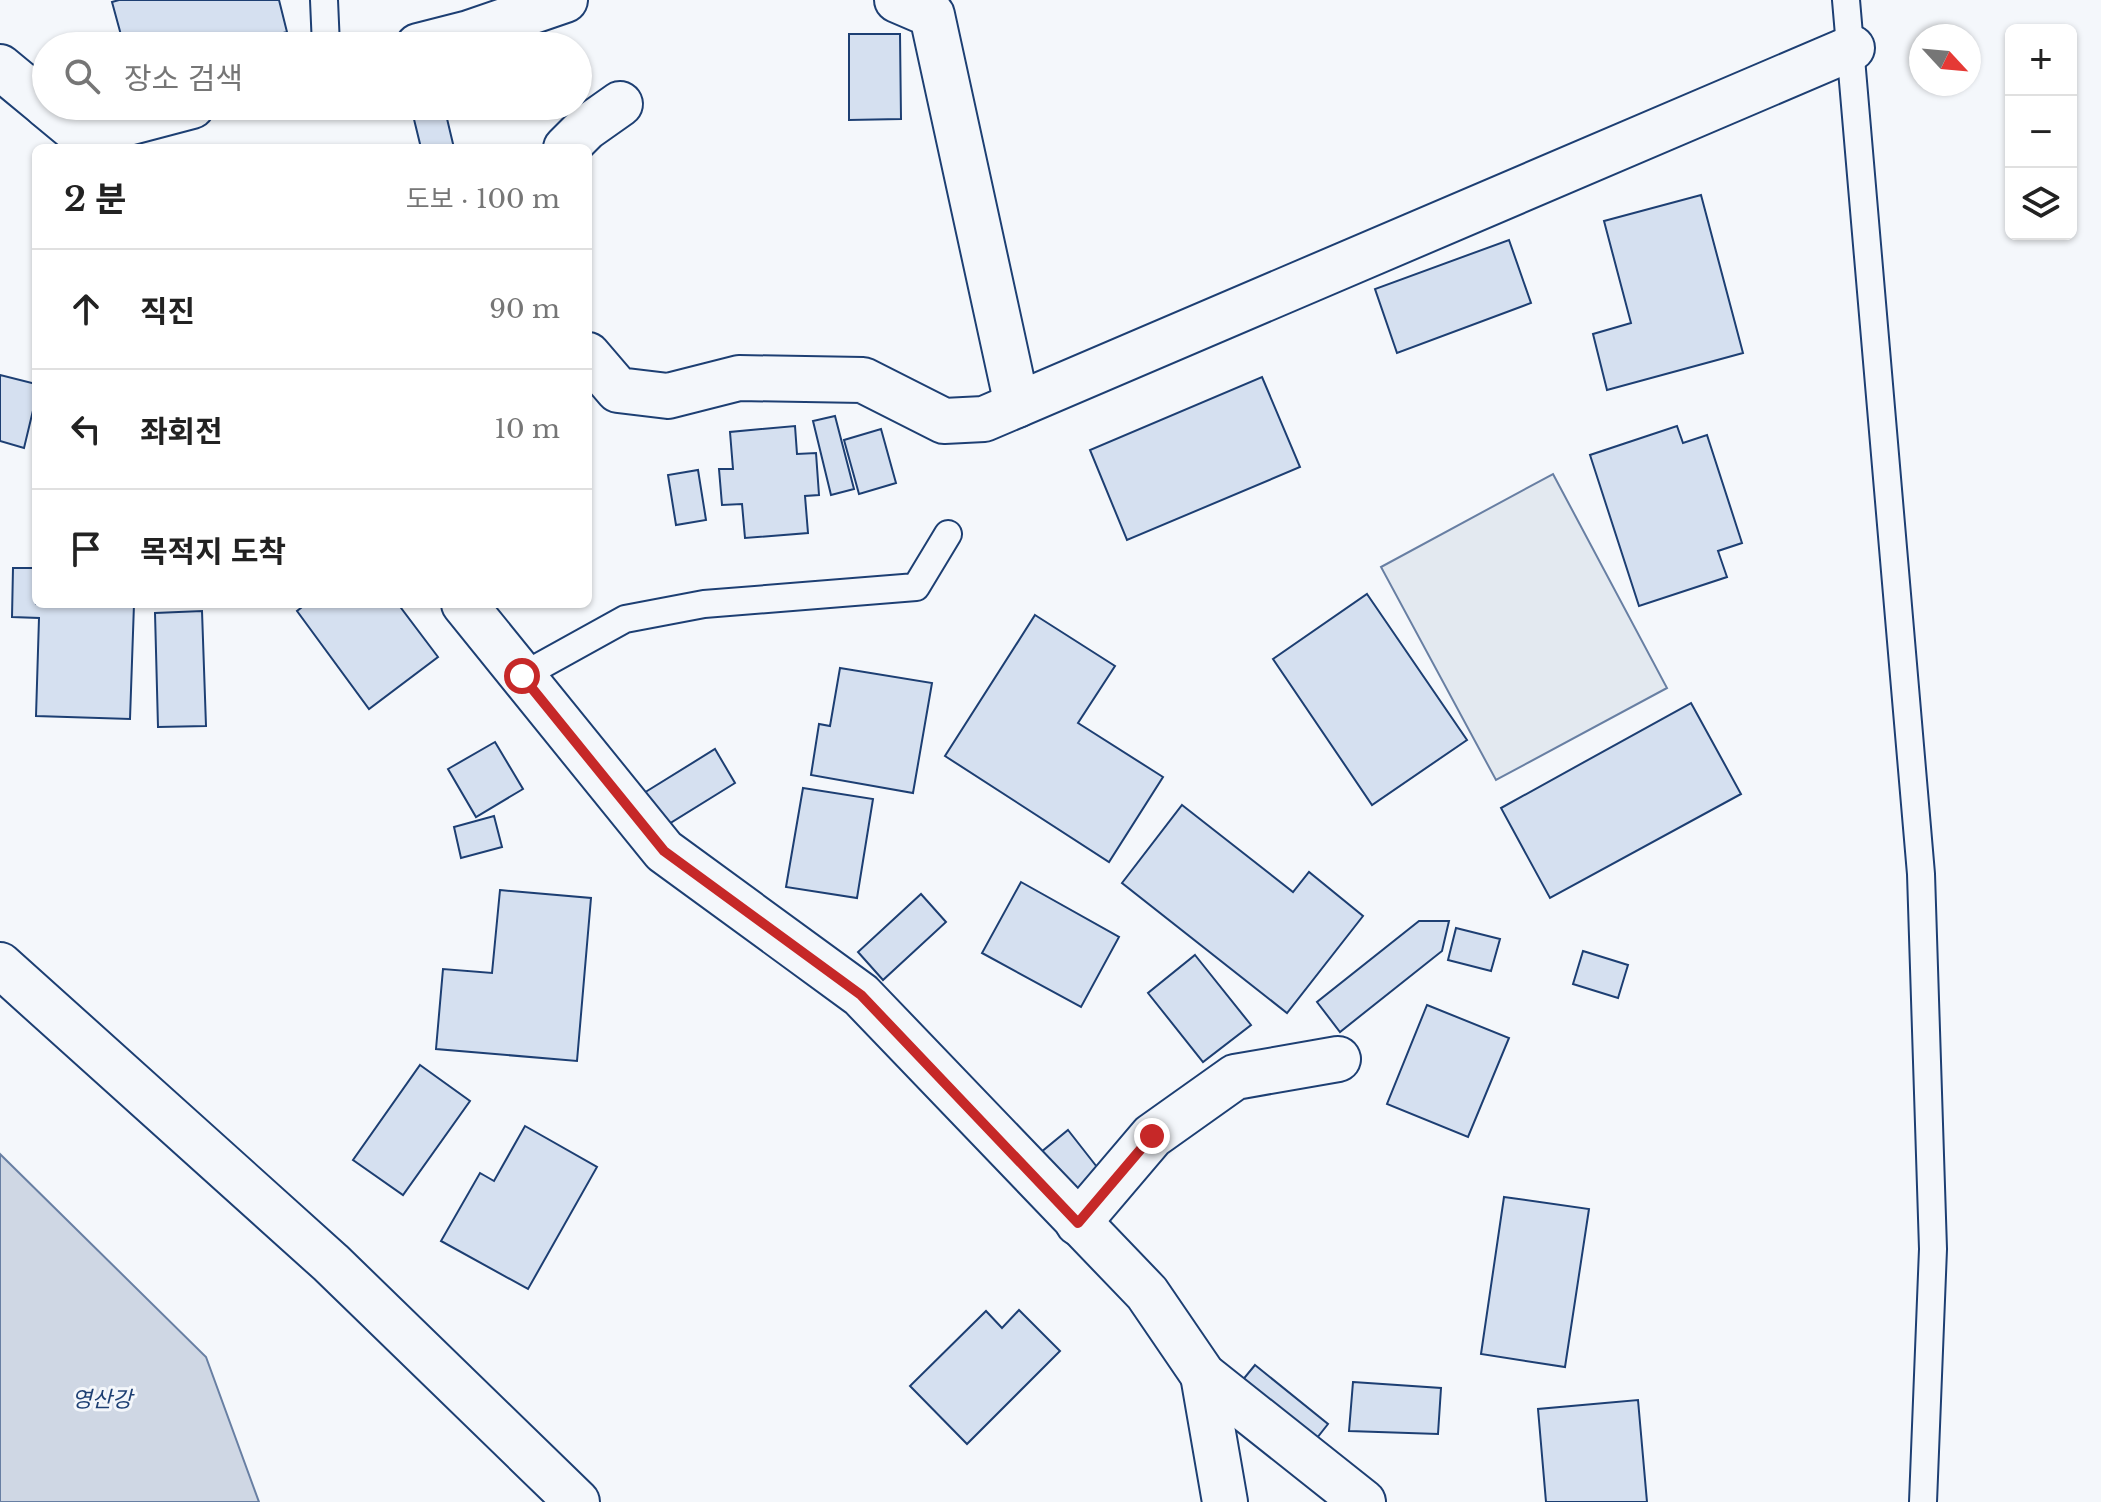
<!DOCTYPE html>
<html lang="ko">
<head>
<meta charset="utf-8">
<style>
  body { margin:0; font-family:"Libre Baskerville","Noto Sans KR",serif; background:#f2f2f2; color:#222 }
  .controls { position:absolute; right:24px; top:24px; display:grid; overflow:hidden; border-radius:12px; box-shadow:0 2px 6px #0004 }
  .controls button { width:72px; height:72px; display:grid; place-items:center; padding:0; border:0; border-bottom:2px solid #e0e0e0; background:#fff; color:#222; font:40px sans-serif }
  .compass { position:absolute; left:1909px; top:24px; width:72px; height:72px; border-radius:50%; background:#fff; box-shadow:0 2px 6px #0004; rotate:116deg }
  .stop { position:absolute; width:24px; height:24px; margin:-18px; border:6px solid #c62828; border-radius:50%; background:#fff }
  .stop.end { background:#c62828; border-color:#fff; box-shadow:0 2px 8px #0008 }
  .list { margin:0; padding:0; list-style:none }
  h2 { display:flex; justify-content:space-between; align-items:center; height:104px; margin:0; padding:0 32px; font-size:34px }
  h2 small { font-size:26px; font-weight:400; color:#767676 }
  .list li { display:grid; grid-template-columns:52px 1fr auto; gap:24px; align-items:center; box-sizing:border-box; height:120px; padding:0 32px; border-top:2px solid #e0e0e0 }
  .list b { display:block; font-size:30px; white-space:nowrap }
  .list em { font-size:26px; font-style:normal; color:#767676 }
  .icon { flex:none; width:44px; height:44px; fill:none; stroke:currentColor; stroke-width:2; stroke-linecap:round; stroke-linejoin:round }
  .map { position:relative; flex:none; width:2101px; height:1502px; overflow:hidden }
  .search { position:absolute; background:#fff; box-shadow:0 2px 6px #0004; left:32px; top:32px; width:560px; height:88px; display:flex; align-items:center; gap:20px; box-sizing:border-box; padding:0 28px; border-radius:44px; color:#767676; font-size:30px }
  .panel { position:absolute; background:#fff; box-shadow:0 2px 6px #0004; left:32px; top:144px; width:560px; height:464px; border-radius:12px }
  .map>svg:first-child { display:block }
  .green { fill:#e3e9f0; stroke:#687fa3; stroke-width:2 }
  .water { fill:#cfd7e4; stroke:#687fa3; stroke-width:2 }
  .building { fill:#d5e0f0; stroke:#1d3f73; stroke-width:2 }
  .lines { fill:none; stroke-linecap:round; stroke-linejoin:round }
  .service-casing { stroke:#1d3f73; stroke-width:30 }
  .minor-casing { stroke:#1d3f73; stroke-width:48 }
  .service { stroke:#f4f7fb; stroke-width:26 }
  .minor { stroke:#f4f7fb; stroke-width:44 }
  .route { stroke:#c62828; stroke-width:10 }
  .labels { text-anchor:middle; stroke-width:6; stroke-linejoin:round; paint-order:stroke }
  .water-label { font-size:22px; font-style:italic; fill:#1d3f73; stroke:#f4f7fb }
</style>
</head>
<body>
<div class="map">
<svg width="2101" height="1502" viewBox="0 0 2101 1502">
  <rect width="100%" height="100%" fill="#f4f7fb"/>
  <!-- green -->
  <path class="green" d="M1553,474L1667,688L1496,780L1381,567Z"/>
  <!-- water -->
  <path class="water" d="M0,1154L206,1357L259,1502H0Z"/>
  <!-- building -->
  <g class="building">
    <path d="M119,0H279L287,32L233,46H124L112,2Z"/>
    <path d="M849,34H900L901,119L849,120Z"/>
    <path d="M444,106L454,148H421L411,107Z"/>
    <path d="M1701,195L1743,353L1607,390L1593,334L1631,323L1604,221Z"/>
    <path d="M1509,240L1531,303L1397,353L1375,289Z"/>
    <path d="M0,375L36,384V398L24,448L0,441Z"/>
    <path d="M1262,377L1300,467L1127,540L1090,450Z"/>
    <path d="M835,416L854,489L831,495L813,421Z"/>
    <path d="M795,426L797,454L816,453L819,495L805,496L808,533L745,538L742,504L722,505L719,469H733L730,432Z"/>
    <path d="M1677,426L1683,443L1707,435L1742,543L1718,551L1727,577L1639,606L1590,455Z"/>
    <path d="M881,429L896,483L859,494L844,440Z"/>
    <path d="M698,470L706,520L676,525L668,475Z"/>
    <path d="M13,568H36V604H134L130,719L36,716L39,618L12,617Z"/>
    <path d="M1367,594L1467,740L1372,805L1273,659Z"/>
    <path d="M306,604H398L438,657L369,709L297,611Z"/>
    <path d="M202,611L206,726L158,727L155,613Z"/>
    <path d="M1035,615L1115,666L1078,723L1163,777L1109,862L945,756Z"/>
    <path d="M840,668L932,683L913,793L811,775L819,724L830,726Z"/>
    <path d="M1691,703L1741,794L1550,898L1501,808Z"/>
    <path d="M495,742L523,789L476,817L448,769Z"/>
    <path d="M715,749L735,783L659,830L639,796Z"/>
    <path d="M803,788L873,799L857,898L786,887Z"/>
    <path d="M1182,805L1293,892L1309,872L1363,916L1287,1013L1122,883Z"/>
    <path d="M494,816L502,847L461,858L454,827Z"/>
    <path d="M1021,882L1119,937L1081,1007L982,953Z"/>
    <path d="M500,890L591,898L577,1061L436,1049L443,969L492,973Z"/>
    <path d="M921,894L946,922L883,980L858,952Z"/>
    <path d="M1419,921H1449L1442,951L1340,1032L1317,1002Z"/>
    <path d="M1456,928L1500,939L1491,971L1448,960Z"/>
    <path d="M1583,951L1628,965L1618,998L1573,984Z"/>
    <path d="M1195,955L1251,1025L1203,1062L1148,993Z"/>
    <path d="M1427,1005L1509,1038L1468,1137L1387,1104Z"/>
    <path d="M420,1065L470,1101L403,1195L353,1160Z"/>
    <path d="M525,1126L597,1167L528,1289L441,1241L480,1173L494,1181Z"/>
    <path d="M1068,1130L1104,1176L1076,1198L1040,1153Z"/>
    <path d="M1504,1197L1589,1209L1565,1367L1481,1354Z"/>
    <path d="M1019,1310L1060,1351L967,1444L910,1386L986,1311L1002,1328Z"/>
    <path d="M1255,1365L1328,1424L1309,1448L1236,1388Z"/>
    <path d="M1353,1382L1441,1388L1438,1434L1349,1431Z"/>
    <path d="M1638,1400L1647,1502H1546L1538,1409Z"/>
  </g>
  <g class="lines">
    <defs>
      <g id="service">
        <path d="M324,0L326,46"/>
        <path d="M1846,0L1921,874L1933,1249L1923,1502"/>
        <path d="M522,676L625,619L704,604L916,587L948,534"/>
      </g>
      <g id="minor">
        <path d="M897,0L932,15L1017,405"/>
        <path d="M418,46L469,33L565,0"/>
        <path d="M0,67L46,105"/>
        <path d="M47,106L82,135L192,106"/>
        <path d="M566,148L586,128L620,104"/>
        <path d="M588,355L618,390L668,396L739,378L863,380L944,421L984,419L1852,48"/>
        <path d="M464,604L664,851L861,995L1147,1293L1203,1375L1363,1502"/>
        <path d="M0,965L331,1263L577,1502"/>
        <path d="M1078,1223L1152,1136L1235,1077L1338,1059"/>
        <path d="M1203,1375L1225,1502"/>
      </g>
    </defs>
    <!-- service casing -->
    <use href="#service" class="service-casing"/>
    <!-- minor casing -->
    <use href="#minor" class="minor-casing"/>
    <!-- service -->
    <use href="#service" class="service"/>
    <!-- minor -->
    <use href="#minor" class="minor"/>
  </g>
  <g class="lines">
    <!-- route -->
    <path class="route" d="M522,676L664,851L861,995L1078,1223L1152,1136"/>
  </g>
  <g class="labels">
    <!-- water labels -->
    <g class="water-label">
      <text x="102" y="1407">영산강</text>
    </g>
  </g>
</svg>
<div class="controls">
<button>+</button>
<button>−</button>
<button><svg class="icon" aria-label="layers" viewBox="0 0 24 24"><path d="M12 4l9 5-9 5-9-5zM3 14l9 5 9-5"/></svg></button>
</div>
<svg class="compass" viewBox="-18 -18 36 36"><path d="M0-13l5 13h-10z" fill="#e53935"/><path d="M0 13l5-13h-10z" fill="#767676"/></svg>
<div class="stop" style="left:522px;top:676px"></div>
<div class="stop end" style="left:1152px;top:1136px"></div>
<div class="search"><svg class="icon" aria-label="search" viewBox="0 0 24 24"><circle cx="10" cy="10" r="6"/><path d="M15 15l6 6"/></svg>장소 검색</div>
<section class="panel">
<h2>2 분<small>도보 · 100 m</small></h2>
<ul class="list">
<li><svg class="icon" aria-label="ahead" viewBox="0 0 24 24"><path d="M12 20V5M6 11l6-6 6 6"/></svg><div><b>직진</b></div><em>90 m</em></li>
<li><svg class="icon" aria-label="left" viewBox="0 0 24 24"><path d="M17 20v-9H6M10 6l-5 5 5 5"/></svg><div><b>좌회전</b></div><em>10 m</em></li>
<li><svg class="icon" aria-label="arrive" viewBox="0 0 24 24"><path d="M6 21V4h12l-3 4 3 4H6"/></svg><div><b>목적지 도착</b></div></li>
</ul>
</section>
</div>
</body>
</html>
